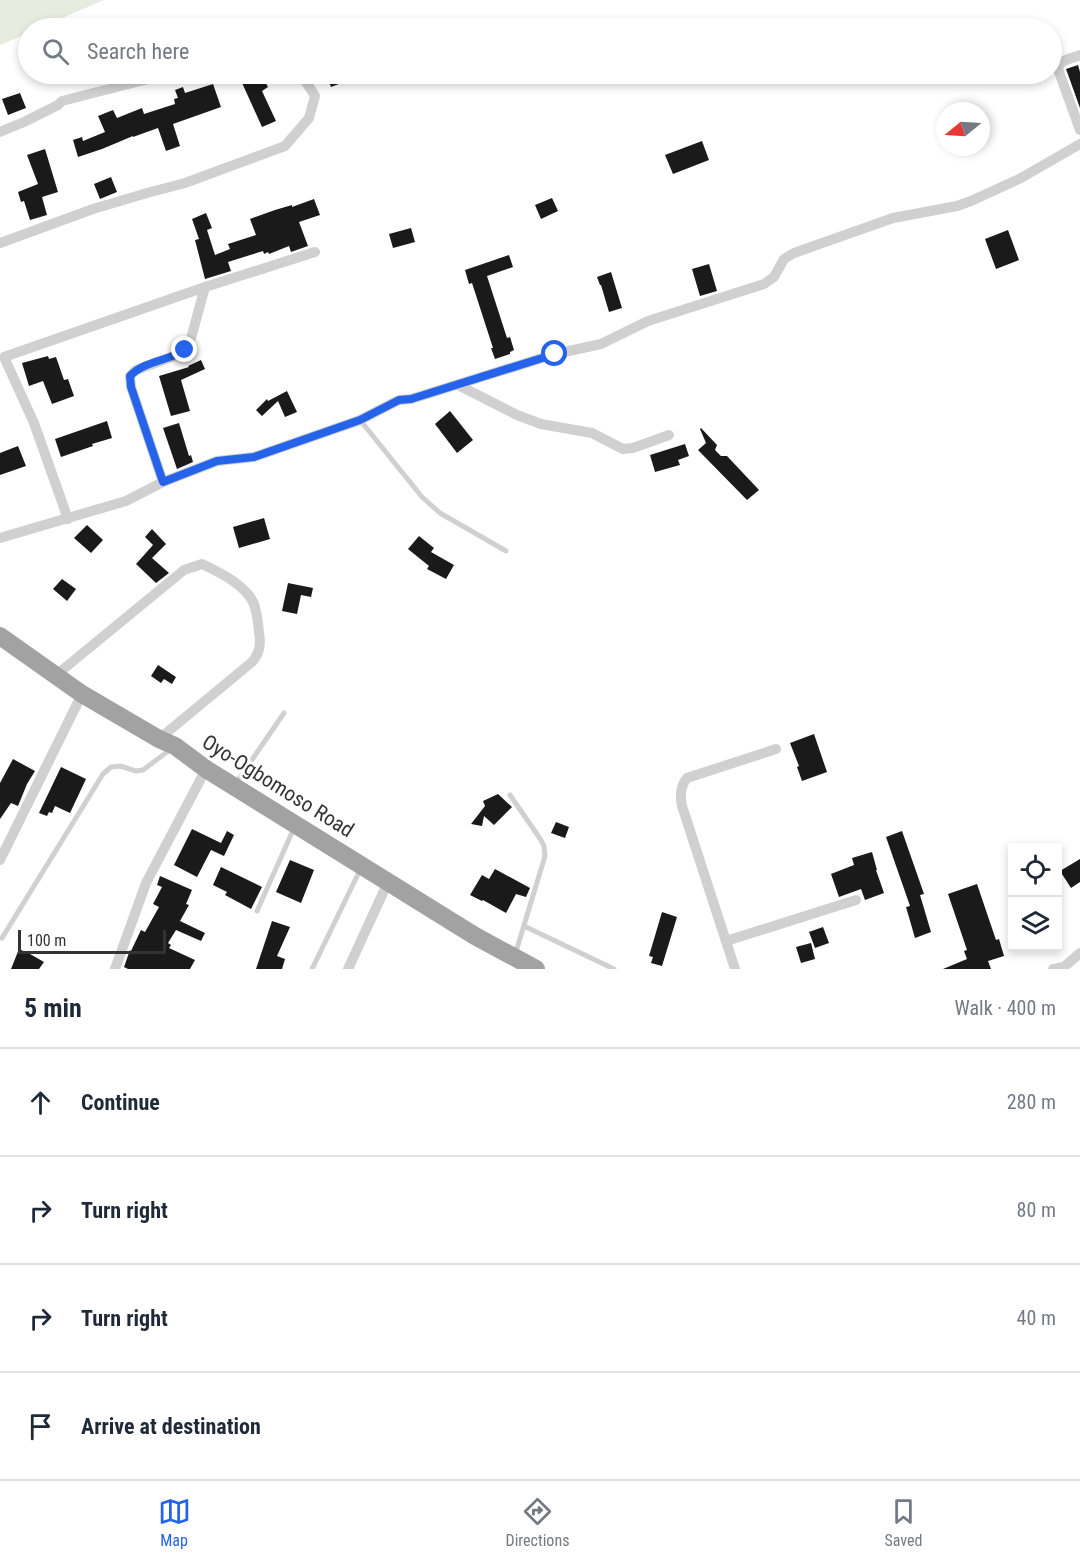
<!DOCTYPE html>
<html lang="en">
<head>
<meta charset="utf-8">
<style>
  body { margin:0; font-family:"Roboto Condensed",sans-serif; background:#f2f2f3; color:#1f2937 }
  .controls { position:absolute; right:18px; bottom:18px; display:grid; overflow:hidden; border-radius:0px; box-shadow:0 3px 9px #0003 }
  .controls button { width:54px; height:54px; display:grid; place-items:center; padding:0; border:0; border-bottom:2px solid #e0e1e3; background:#fff; color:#1f2937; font:30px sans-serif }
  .compass { position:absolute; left:936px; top:102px; width:54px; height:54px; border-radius:50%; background:#fff; box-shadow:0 3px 9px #0003; rotate:252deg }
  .scale { position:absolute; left:18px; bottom:15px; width:148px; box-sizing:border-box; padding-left:6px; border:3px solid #333; border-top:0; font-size:16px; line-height:21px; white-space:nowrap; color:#333; -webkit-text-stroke:4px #fff; paint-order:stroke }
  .stop { position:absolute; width:18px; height:18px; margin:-14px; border:4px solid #2563eb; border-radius:50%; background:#fff }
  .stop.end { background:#2563eb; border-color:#fff; box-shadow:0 2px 6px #0008 }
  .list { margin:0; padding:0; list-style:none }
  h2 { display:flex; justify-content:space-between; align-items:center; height:78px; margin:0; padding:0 24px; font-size:26px }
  h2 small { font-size:20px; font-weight:400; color:#747a83 }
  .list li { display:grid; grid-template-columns:39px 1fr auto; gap:18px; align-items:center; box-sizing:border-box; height:108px; padding:0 24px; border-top:2px solid #e0e1e3 }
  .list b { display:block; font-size:22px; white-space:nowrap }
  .list em { font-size:20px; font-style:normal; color:#747a83 }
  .icon { flex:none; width:33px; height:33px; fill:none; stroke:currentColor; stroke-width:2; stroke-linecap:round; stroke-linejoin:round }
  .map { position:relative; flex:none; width:1080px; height:969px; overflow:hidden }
  .search { position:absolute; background:#fff; box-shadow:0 3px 9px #0003; left:18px; right:18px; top:18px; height:66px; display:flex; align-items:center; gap:15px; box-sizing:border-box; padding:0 21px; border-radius:33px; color:#747a83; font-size:22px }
  .sheet { height:510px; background:#fff }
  nav { display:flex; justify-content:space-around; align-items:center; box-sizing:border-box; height:84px; border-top:2px solid #e0e1e3; background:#fff; font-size:16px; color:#747a83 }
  nav a { display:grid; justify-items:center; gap:3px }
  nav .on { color:#2563eb }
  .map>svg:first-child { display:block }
  .green { fill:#e6ecdf }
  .building { fill:#1a1a1a }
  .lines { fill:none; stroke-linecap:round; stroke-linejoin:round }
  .service { stroke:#d0d0d0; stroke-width:5 }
  .minor { stroke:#d0d0d0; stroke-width:10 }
  .trunk { stroke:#a2a2a2; stroke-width:18 }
  .route { stroke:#2563eb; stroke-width:8 }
  .labels { text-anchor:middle; stroke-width:6; stroke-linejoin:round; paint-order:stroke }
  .street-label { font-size:21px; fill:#333; stroke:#fff }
</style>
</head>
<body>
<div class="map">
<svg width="1080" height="969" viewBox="0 0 1080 969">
  <rect width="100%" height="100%" fill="#fff"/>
  <!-- green -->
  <path class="green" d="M0,0H104L39,28H28V33L0,45Z"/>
  <!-- building -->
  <g class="building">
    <path d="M1078,65L1080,72V108L1066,69Z"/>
    <path d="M238,74H261L268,87L262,91L276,121L262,127Z"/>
    <path d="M326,74H365L331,87Z"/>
    <path d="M213,84L221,107L173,124L180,146L166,151L158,128L133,137V136L102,149L78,157L73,140L82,137L83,141L105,132L98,116L113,110L117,118L142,108L144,114L175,104L174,99L178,98L175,90L183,87L185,93Z"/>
    <path d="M20,93L26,108L8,115L2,99Z"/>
    <path d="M702,141L709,160L673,174L665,155Z"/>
    <path d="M45,149L58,192L42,197L47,215L30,220L24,201L21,202L18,192L38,184L27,155Z"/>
    <path d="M111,177L117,192L100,199L94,184Z"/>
    <path d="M552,198L558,211L541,219L535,205Z"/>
    <path d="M314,199L320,215L299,222L308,246L291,252L289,246L269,254L268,252L264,254L263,251L228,262L231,271L205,279L195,240L199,239L192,219L206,213L212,228L207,230L215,255L230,249L228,244L256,235L250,219L275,210L292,205V207Z"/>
    <path d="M411,228L415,242L393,248L389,234Z"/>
    <path d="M1008,230L1019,260L996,269L985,239Z"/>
    <path d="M509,255L513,267L487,276L507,338L510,337L514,350L510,352V354L495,359L491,348H493L472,283L469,284L465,270Z"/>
    <path d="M709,264L717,291L700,296L692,269Z"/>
    <path d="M611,272L622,308L609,312L601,285H600L597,277Z"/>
    <path d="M48,356L49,359L56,357L64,380L68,379L74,396L52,404L43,381L29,386L22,363Z"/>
    <path d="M201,360L205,369L181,380L190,411L171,416L159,376L189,367L188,366Z"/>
    <path d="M287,391L297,412L285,417L278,401L262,416L256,410L267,399L268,401Z"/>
    <path d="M450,411L473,440L457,453L435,424Z"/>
    <path d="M107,421L112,438L92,444L93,446L61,457L55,439Z"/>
    <path d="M179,423L189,456L191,455L193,462L177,469L163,428Z"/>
    <path d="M701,428L717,445L715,450L721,456H727L759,490L747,500L698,450L706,443L700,429Z"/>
    <path d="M685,444L689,456L678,460L680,465L655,472L650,455Z"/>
    <path d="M18,446L26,466L0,475V453Z"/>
    <path d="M264,518L270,539L239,548L233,527Z"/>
    <path d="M87,525L103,540L91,553L74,538Z"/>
    <path d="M152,529L166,544L152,558L169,573L156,583L136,564L153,545L145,537Z"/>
    <path d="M419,536L434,548L431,552L454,565L446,579L427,569L429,566L408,549Z"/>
    <path d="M62,579L76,589L67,601L53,589Z"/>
    <path d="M288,583L313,588L311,597L301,595L297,614L282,611Z"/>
    <path d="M158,665L176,677L172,684L164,679L161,683L151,676Z"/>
    <path d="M814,734L827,772L802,781L797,767L799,766L790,743Z"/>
    <path d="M13,759L35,771L27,784L18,806L11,803L0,819V783Z"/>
    <path d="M61,767L86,779L70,813L55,806L52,813L49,812L47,816L39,813Z"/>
    <path d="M498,794L512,807L494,825L484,816L482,826L471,824L485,806L483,801Z"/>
    <path d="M556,822L569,827L565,838L551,833Z"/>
    <path d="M192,829L221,843L227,831L234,835L224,856L211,850L197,877L174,865Z"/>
    <path d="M902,831L924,894L920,895L931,932L915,938L906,907L910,906L886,837Z"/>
    <path d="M872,852L877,870H876L884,893L865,900L861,889L839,897L831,874L854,865L852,858Z"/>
    <path d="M1080,859V882L1071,888L1060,871Z"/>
    <path d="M290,860L314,870L301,903L276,892Z"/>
    <path d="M221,867L262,887L251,909L225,895L227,892L213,885Z"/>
    <path d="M495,869L530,888L526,897L516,894L506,913L483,900L482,901L470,895L482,875L489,879Z"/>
    <path d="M160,876L192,890L186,904L189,905L180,921L205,933L201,941L176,930L168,943L171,945L169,948L195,960L190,969H128L124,967L130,950L131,951L141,930L145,932L159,907L153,904L162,887L157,885Z"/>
    <path d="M977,884L996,940L999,939L1004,956L988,961L991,969H943L967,959L964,951L967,950L948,894Z"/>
    <path d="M662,912L677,917L662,966L651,963L653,957L649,956Z"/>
    <path d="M272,921L290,927L277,956L285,959L282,969H256Z"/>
    <path d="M823,927L829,943L815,948L809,932Z"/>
    <path d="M811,943L815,959L801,963L796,947Z"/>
    <path d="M19,949L30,954L44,962L39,969H11Z"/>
  </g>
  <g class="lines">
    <!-- service -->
    <g class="service">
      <path d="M360,420L422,497L440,513L506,551"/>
      <path d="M236,783L284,713"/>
      <path d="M510,795L541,840L544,846L545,856L515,955"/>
      <path d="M257,911L294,828"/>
      <path d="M524,926L614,969"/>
      <path d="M2,938L103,774L111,767L120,766L136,771L143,770L171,749"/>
      <path d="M312,969L361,868"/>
    </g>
    <!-- minor -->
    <g class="minor">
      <path d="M1080,55C1071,59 1060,59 1058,69L1080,130"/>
      <path d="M0,132L24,122L58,105L62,101L148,79L155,74"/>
      <path d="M0,243L93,209L147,193L185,183L285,146L309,118L315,96L304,79"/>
      <path d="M458,385L517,415L541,424L592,433L623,449L633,448L669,435"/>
      <path d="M163,482L131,387L130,376L136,370L177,355L185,350L190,342L205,287"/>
      <path d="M68,519L34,423L4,357L205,287L315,252"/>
      <path d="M0,538L126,501L163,482L217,461L254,457L360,420L399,400L411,399L555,354L601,344L648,321L764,284L774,277L784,259L794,253L893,218L957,206L971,201L1021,178L1080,144"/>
      <path d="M55,676L184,570L202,564C219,572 246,585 254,604C257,613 258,622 259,632C261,644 260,653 252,662L159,739"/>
      <path d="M0,860L82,694"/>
      <path d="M726,941L856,900"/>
      <path d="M115,969L146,883L206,769"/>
      <path d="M348,969L388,882"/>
      <path d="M735,969L682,806C680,796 680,786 687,778L776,749"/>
      <path d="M1053,969L1064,967L1080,953"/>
    </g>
    <!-- trunk -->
    <path class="trunk" d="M0,636L82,694L159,739L175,746L206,769L475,936L536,969"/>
  </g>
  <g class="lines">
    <!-- route -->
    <path class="route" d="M185,350C168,361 144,361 130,376L131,387L163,482L217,461L254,457L360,420L399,400L411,399L555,354"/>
  </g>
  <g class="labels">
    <!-- street labels -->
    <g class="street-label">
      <text transform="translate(278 786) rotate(32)" y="7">Oyo-Ogbomoso Road</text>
    </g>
  </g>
</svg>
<div class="controls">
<button><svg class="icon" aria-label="locate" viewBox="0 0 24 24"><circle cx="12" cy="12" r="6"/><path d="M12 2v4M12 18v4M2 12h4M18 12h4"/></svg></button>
<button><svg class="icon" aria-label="layers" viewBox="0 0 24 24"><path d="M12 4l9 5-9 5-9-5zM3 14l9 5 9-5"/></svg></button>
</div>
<svg class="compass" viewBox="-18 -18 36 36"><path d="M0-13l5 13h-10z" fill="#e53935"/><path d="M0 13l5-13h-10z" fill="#747a83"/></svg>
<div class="scale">100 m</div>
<div class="stop" style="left:555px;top:354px"></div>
<div class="stop end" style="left:185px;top:350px"></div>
<div class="search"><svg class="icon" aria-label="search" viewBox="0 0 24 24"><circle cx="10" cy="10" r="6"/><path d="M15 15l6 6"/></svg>Search here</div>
</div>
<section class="sheet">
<h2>5 min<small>Walk · 400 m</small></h2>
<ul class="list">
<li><svg class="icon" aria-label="ahead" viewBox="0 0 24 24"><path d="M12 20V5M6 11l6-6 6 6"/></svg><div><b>Continue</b></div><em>280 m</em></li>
<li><svg class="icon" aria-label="right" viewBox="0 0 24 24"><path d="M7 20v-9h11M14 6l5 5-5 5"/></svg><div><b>Turn right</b></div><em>80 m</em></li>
<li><svg class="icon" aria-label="right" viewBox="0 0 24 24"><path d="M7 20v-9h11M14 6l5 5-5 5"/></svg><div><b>Turn right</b></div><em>40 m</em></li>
<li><svg class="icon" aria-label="arrive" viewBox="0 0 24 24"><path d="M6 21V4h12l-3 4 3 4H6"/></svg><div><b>Arrive at destination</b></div></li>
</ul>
</section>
<nav>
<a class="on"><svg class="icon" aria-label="map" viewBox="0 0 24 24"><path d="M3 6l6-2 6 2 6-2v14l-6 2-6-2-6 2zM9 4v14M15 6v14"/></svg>Map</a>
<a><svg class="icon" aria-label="directions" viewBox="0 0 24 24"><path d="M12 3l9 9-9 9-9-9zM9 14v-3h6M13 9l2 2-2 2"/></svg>Directions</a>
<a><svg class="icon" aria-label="saved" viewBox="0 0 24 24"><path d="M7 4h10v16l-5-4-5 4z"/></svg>Saved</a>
</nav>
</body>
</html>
